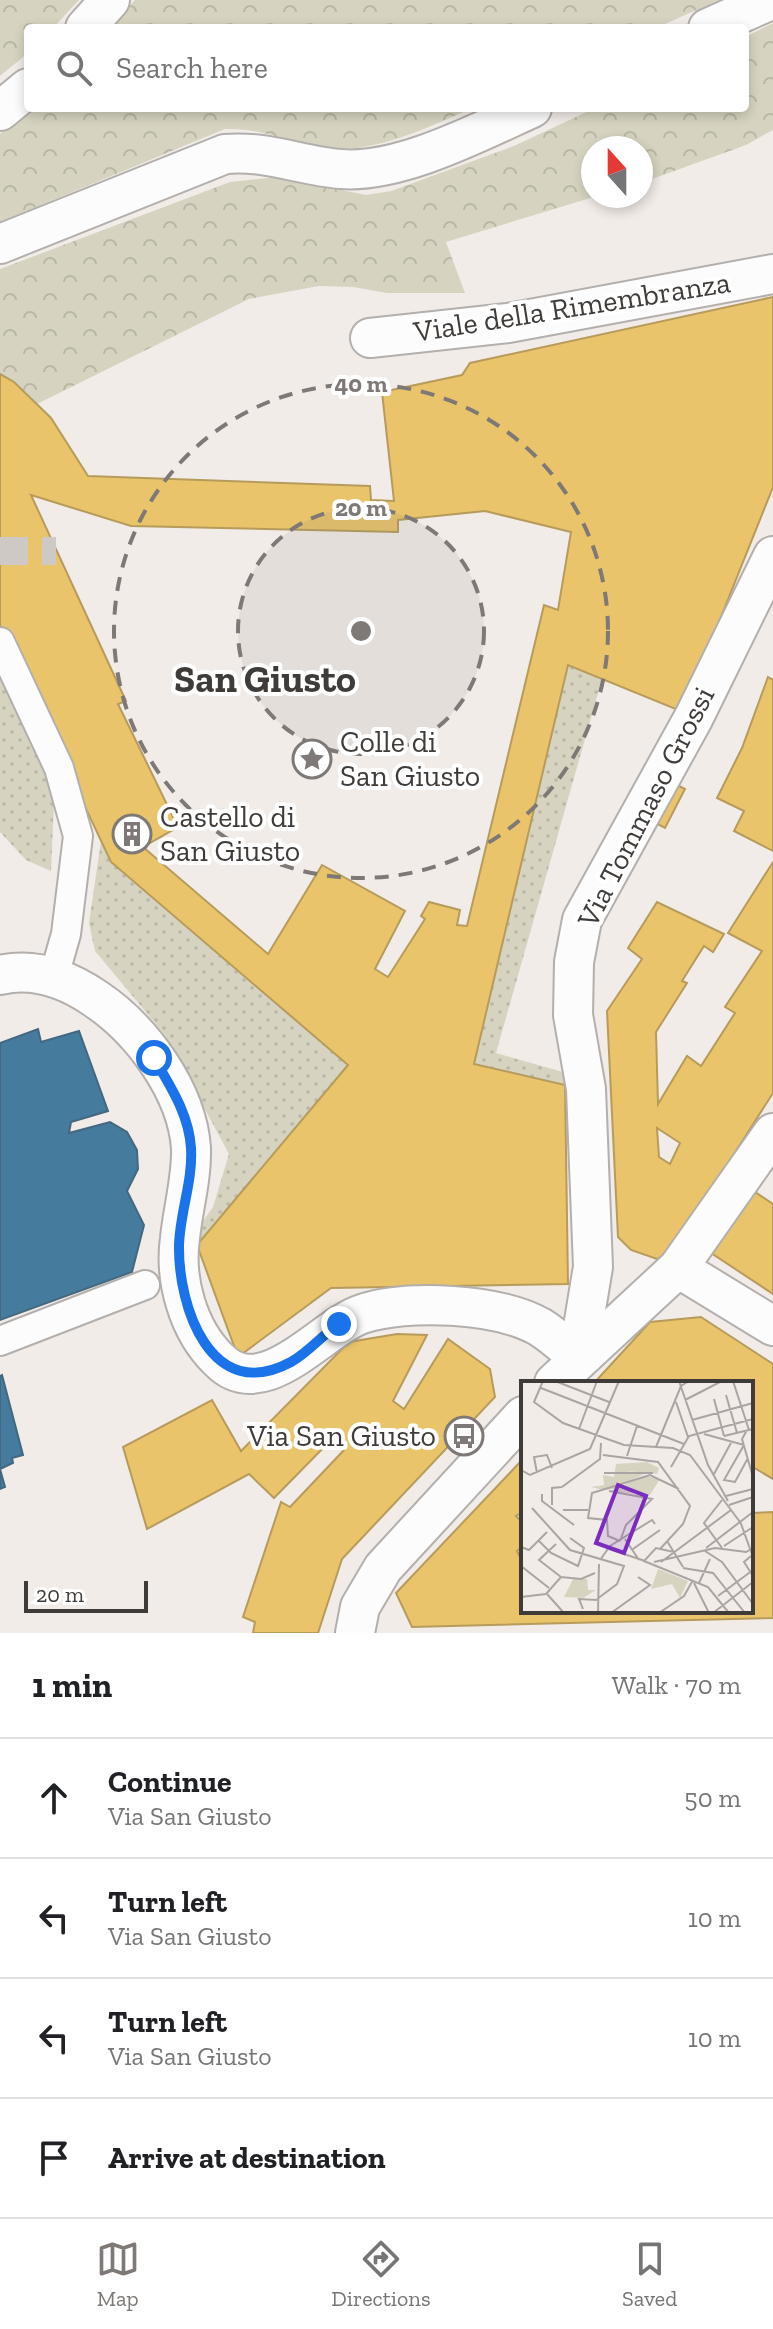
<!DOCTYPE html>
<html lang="en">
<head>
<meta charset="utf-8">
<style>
  body { margin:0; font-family:"Zilla Slab",serif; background:#f6f6f6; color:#202124 }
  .compass { position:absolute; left:581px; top:136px; width:72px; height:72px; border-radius:50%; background:#fff; box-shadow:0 4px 12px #0003; rotate:339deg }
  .scale { position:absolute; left:24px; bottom:20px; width:124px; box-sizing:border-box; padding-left:8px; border:4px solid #3f3b38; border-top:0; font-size:22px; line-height:28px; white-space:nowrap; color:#3f3b38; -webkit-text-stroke:6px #fff; paint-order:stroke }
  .stop { position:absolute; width:24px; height:24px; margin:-18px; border:6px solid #1a73e8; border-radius:50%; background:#fff }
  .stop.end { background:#1a73e8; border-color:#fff; box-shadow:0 2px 8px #0008 }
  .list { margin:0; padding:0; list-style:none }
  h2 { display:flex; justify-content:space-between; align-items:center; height:104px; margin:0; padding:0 32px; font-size:34px }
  h2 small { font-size:26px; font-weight:400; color:#757577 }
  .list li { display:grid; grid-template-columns:52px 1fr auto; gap:24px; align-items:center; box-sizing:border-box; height:120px; padding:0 32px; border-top:2px solid #e0e0e0 }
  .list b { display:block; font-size:30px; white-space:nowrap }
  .list p { margin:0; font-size:26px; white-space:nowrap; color:#757577 }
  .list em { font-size:26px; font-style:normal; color:#757577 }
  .icon { flex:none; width:44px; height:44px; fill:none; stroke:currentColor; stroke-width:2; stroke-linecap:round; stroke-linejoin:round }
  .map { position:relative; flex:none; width:773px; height:1633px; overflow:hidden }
  .search { position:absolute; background:#fff; box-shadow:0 4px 12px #0003; left:24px; right:24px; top:24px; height:88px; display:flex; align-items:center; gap:20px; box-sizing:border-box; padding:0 28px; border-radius:8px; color:#757577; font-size:30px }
  .sheet { height:584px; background:#fff }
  nav { display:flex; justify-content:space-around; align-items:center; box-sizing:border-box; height:112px; border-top:2px solid #e0e0e0; background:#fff; font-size:22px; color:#757577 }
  nav a { display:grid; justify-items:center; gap:4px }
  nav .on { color:#7e7976 }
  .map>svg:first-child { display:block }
  .park { fill:url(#park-crowns) }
  .garden { fill:url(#garden-dots) }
  .homes { fill:#e9c46a; stroke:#b69b5b; stroke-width:2; fill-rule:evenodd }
  .public { fill:#457b9d; stroke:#43687f; stroke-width:2 }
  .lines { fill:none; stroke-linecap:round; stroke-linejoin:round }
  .pedestrian-tunnel { stroke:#cec9c5; stroke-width:28; stroke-dasharray:28 14; stroke-linecap:butt }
  .pedestrian-casing { stroke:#b3afac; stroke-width:32 }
  .minor-casing { stroke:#b3afac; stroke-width:42 }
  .pedestrian { stroke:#fdfcfc; stroke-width:28 }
  .minor { stroke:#fdfcfc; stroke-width:38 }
  .route { stroke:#1a73e8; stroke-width:10 }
  .ring { fill:none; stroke:#7e7976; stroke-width:4; stroke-dasharray:14 10 }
  .labels { text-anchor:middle; stroke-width:8; stroke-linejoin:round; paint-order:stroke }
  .street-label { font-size:30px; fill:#3f3b38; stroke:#fff }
  .poi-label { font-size:30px; fill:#3f3b38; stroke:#fff; text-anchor:start }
  .district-label { font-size:38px; font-weight:bold; fill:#3f3b38; stroke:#fff }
  .inset-road { fill:none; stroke:#aaa5a2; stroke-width:2 }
  .view { fill:#7b2cbf; fill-opacity:0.15; stroke:#7b2cbf; stroke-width:4 }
  .inset-edge { fill:none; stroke:#3f3b38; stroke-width:4 }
  .centre { fill:#7e7976; stroke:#fff; stroke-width:4 }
  .ring-label { font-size:24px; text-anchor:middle; font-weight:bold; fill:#7e7976; stroke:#fff; stroke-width:8; stroke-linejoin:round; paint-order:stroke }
</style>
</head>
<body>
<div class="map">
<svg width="773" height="1633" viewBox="0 0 773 1633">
  <defs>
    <pattern id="park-crowns" width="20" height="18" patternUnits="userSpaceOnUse" patternTransform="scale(2)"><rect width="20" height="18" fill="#d6d4c0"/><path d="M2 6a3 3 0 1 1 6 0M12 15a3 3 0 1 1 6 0" fill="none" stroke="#b9b7a6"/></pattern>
    <pattern id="garden-dots" width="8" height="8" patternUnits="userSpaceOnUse" patternTransform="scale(2)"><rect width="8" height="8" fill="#d6d4c0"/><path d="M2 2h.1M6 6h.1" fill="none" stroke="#b9b7a6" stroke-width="1.8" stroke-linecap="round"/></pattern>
  </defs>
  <rect width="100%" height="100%" fill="#f2ece8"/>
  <!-- park -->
  <g class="park">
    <path d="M0,0H79L53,28H28V53L0,76Z"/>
    <path d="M135,0H719L656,28H110Z"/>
    <path d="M773,23V130L746,145L641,183V148H593V196H597L446,242L465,293H387L353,287L319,286L249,299L37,404L0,374V269L230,182L278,177L366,195L391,191L514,146L595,108H745V37Z"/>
    <path d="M30,108H473C433,125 387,148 342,149C307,150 266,127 225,129L0,222V134Z"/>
  </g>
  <!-- garden -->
  <g class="garden">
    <path d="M0,661L49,767L54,802L51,871L26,860L0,832Z"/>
    <path d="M568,665L602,679L496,1053L563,1072L565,1085L474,1064Z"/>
    <path d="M101,841L111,862L348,1065L197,1245L199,1227L213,1207L229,1154L165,1035L95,951L89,923Z"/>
  </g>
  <!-- homes -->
  <g class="homes">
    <path d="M773,297V487L683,712L568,665L474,1064L565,1085L568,1284L331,1288L238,1357L197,1245L348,1065L111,862L0,626V374L14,382L51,418L88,476L370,486L371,500L394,501L382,392L462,375L470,363ZM31,495L131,526L398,532V520L485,511L571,532L558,610L544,605L467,926L457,925L460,910L429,902L421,916L425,919L388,977L375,969L405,911L322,865L268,954L143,847L178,827L118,704L126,701Z"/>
    <path d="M768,677L773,680V851L734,831L744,811L717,798L742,748Z"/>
    <path d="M669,781L685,789L665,828L650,820Z"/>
    <path d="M773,862V1093L671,1253L657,1259L631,1250L618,1237L607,1011L642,959L628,948L657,902L724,934L713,952L704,946L682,981L687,983L656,1032L658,1104L687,1056L701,1066L735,1013L725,1007L762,951L728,933ZM657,1128L680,1143L670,1164L659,1157Z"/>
    <path d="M749,1188L773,1204V1294L708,1251Z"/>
    <path d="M701,1317L773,1364V1479L751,1466V1383H594L650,1322Z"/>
    <path d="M397,1334L427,1335L393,1401L404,1409L448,1339L490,1369L495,1397L342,1559L318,1633H253L255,1622L243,1617L281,1502L290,1507L344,1450L331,1440L274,1498L249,1474L147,1529L123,1447L212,1400L241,1451L349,1342Z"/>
    <path d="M523,1459V1512L516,1516L523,1523V1546L517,1551L523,1563V1611H751V1513L773,1512V1618L412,1627L396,1593Z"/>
  </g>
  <!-- public -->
  <g class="public">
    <path d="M38,1029L41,1042L79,1031L108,1111L71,1122L69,1133L110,1122L127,1132L137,1150L138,1169L127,1191L144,1225L132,1272L0,1320V1043Z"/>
    <path d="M2,1375L23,1455L12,1458L13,1463L0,1469L5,1487L0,1489V1376Z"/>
  </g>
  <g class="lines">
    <!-- pedestrian-tunnel -->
    <path class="pedestrian-tunnel" d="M0,551H56"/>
    <defs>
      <g id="pedestrian">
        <path d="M0,642L59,768L78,836L66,934L54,976"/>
        <path d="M0,1341L145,1285"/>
      </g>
      <g id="minor">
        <path d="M85,28L110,0"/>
        <path d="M708,28L771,0"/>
        <path d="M0,111L28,88"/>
        <path d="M0,244L225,154C266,150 301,166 341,169C399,174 479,132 532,108"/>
        <path d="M370,338L508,323L773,274"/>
        <path d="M0,975C35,967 67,979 96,999C142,1030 187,1091 191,1148C192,1178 183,1208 180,1238C174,1280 188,1330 219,1360C264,1405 322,1327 362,1314C407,1299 498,1303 540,1327C553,1335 566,1347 578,1357"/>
        <path d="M678,1268L773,1326"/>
        <path d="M578,1357L593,1267L586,1089L573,1015L574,962L582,920L694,717L773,556"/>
        <path d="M554,1383L678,1268L773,1133"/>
        <path d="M355,1633L360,1607L383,1568L523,1416"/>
      </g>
    </defs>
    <!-- pedestrian casing -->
    <use href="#pedestrian" class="pedestrian-casing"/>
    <!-- minor casing -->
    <use href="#minor" class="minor-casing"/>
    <!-- pedestrian -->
    <use href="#pedestrian" class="pedestrian"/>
    <!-- minor -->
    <use href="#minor" class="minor"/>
  </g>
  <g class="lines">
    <!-- route -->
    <path class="route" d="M154,1058C170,1086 189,1114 191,1148C193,1181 180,1212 179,1245C178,1307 211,1405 291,1362C309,1352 322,1335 339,1324"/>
  </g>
  <!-- distance rings -->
  <circle cx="361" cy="631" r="123" fill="#7e7976" fill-opacity=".12"/>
  <g class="ring">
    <circle cx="361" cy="631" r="123"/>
    <circle cx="361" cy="631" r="247"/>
  </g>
  <!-- icons -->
  <defs>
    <symbol id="sight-ring" viewBox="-11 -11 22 22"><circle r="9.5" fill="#fff" stroke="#7e7976" stroke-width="1.5"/><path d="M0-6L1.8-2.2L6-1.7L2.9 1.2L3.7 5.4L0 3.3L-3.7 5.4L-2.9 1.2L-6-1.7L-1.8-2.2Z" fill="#7e7976"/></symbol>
    <symbol id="building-ring" viewBox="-11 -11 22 22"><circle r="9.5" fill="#fff" stroke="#7e7976" stroke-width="1.5"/><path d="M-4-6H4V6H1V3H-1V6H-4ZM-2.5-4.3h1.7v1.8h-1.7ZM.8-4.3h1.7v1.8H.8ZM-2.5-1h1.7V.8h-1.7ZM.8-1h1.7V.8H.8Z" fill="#7e7976"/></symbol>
    <symbol id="bus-ring" viewBox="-11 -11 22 22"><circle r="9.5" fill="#fff" stroke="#7e7976" stroke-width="1.5"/><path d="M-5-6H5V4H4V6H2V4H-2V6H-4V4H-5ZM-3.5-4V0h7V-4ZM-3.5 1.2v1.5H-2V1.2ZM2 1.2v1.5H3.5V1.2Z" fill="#7e7976"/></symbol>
  </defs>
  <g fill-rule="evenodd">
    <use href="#sight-ring" x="290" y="737" width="44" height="44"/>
    <use href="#building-ring" x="110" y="812" width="44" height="44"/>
    <use href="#bus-ring" x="442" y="1414" width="44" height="44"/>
  </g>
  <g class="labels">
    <!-- street labels -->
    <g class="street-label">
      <text transform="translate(572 307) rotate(-9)" y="10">Viale della Rimembranza</text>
      <text transform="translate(646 807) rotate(-63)" y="10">Via Tommaso Grossi</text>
    </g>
    <!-- poi labels -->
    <g class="poi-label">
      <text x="340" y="752">Colle di<tspan x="340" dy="34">San Giusto</tspan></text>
      <text x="160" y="827">Castello di<tspan x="160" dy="34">San Giusto</tspan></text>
      <text x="436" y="1446" text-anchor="end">Via San Giusto</text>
    </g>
    <!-- district labels -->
    <g class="district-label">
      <text x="265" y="692">San Giusto</text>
    </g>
  </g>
  <!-- overview -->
  <g transform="translate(521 1381)">
    <rect width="232" height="232" fill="#f2ece8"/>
    <path d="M126,81L138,87L136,93L105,90L123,93L93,108L82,109L70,106L83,104L82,94L93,96L95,83ZM123,95L139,98L129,114L89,110ZM137,188L167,200L159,217L151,203L130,208ZM52,198H66L67,209H75L62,217L43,216Z" fill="#d6d4c0"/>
    <path class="inset-road" d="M22,0L13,21L42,42L103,64L152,67L169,74L219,141M34,0L88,21M158,0L187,84L207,120M212,0L228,49M20,7L163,63M205,14L216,52M193,18L203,55M164,19L201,0M155,21L167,56M171,39L232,22M58,48L76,0M226,49L221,58L232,96M183,53L223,64M203,55L232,48M223,64L203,99L214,101L227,77M135,66L160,5L168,0M82,74L137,81L169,125L162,143L139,168M106,75L116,45M150,86L168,55L232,38M0,89L9,94L69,68L98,0M16,92L13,76L26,74L31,87M83,92H132M193,93L211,60M41,106L79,78L80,62M88,110L131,118L105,144L99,160M21,113V120L53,144M205,115L232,108M31,124V107L41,106M208,124L232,116M11,127L49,169L103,185L96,203L76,218M42,129H67M219,140L232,176M104,158L118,179M17,159L30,172L57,185L63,167L49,157M99,160L87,155L86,139L67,137L71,112L129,94L158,108M146,160L162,186M35,163L18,179L40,196M203,165L232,146M0,166L8,169L26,151M185,167L232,131M201,167L183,142L201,119M88,168L124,180M112,168L139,149M184,170L201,181L232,223M153,171L135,167L123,180L187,206L208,232M230,175L223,181L232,195M79,179L89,165L131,139L134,143M133,181L194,167L225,171L232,167M140,181L210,129M0,185L28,207M162,187L192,192L224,232M173,202L188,232M178,202L189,178M25,213L40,196L60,198L74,192M26,213L43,232M197,215L232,189M0,216L25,213M62,228L58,218L76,219M77,232L78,183M90,232L129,204L117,196M138,232L163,215L172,199M192,232L232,201"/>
    <path class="view" d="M97,104L125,115L103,172L75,162Z"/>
    <rect width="232" height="232" class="inset-edge"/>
  </g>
  <circle cx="361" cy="631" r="12" class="centre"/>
  <g class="ring-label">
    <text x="361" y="392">40 m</text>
    <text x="361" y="516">20 m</text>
  </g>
</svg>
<svg class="compass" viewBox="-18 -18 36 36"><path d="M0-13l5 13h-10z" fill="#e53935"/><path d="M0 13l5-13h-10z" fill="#757577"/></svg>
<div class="scale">20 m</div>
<div class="stop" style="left:154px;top:1058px"></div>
<div class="stop end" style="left:339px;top:1324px"></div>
<div class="search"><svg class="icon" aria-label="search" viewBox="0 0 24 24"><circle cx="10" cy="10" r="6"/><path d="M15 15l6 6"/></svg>Search here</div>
</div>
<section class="sheet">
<h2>1 min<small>Walk · 70 m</small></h2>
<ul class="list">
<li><svg class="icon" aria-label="ahead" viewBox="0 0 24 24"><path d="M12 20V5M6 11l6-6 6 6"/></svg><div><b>Continue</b><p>Via San Giusto</p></div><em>50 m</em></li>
<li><svg class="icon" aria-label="left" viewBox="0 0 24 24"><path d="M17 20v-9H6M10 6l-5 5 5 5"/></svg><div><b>Turn left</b><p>Via San Giusto</p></div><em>10 m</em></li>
<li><svg class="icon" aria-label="left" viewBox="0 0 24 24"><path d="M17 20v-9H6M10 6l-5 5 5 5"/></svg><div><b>Turn left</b><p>Via San Giusto</p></div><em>10 m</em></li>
<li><svg class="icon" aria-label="arrive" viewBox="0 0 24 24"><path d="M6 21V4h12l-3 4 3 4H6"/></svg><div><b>Arrive at destination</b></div></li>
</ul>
</section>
<nav>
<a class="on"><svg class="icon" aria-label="map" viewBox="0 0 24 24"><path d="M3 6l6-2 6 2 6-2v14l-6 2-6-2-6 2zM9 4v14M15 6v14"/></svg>Map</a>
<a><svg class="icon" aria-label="directions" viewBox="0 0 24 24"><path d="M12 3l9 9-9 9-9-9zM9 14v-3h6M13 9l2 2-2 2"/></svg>Directions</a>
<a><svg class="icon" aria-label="saved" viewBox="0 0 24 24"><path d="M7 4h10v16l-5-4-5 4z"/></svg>Saved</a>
</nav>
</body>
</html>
